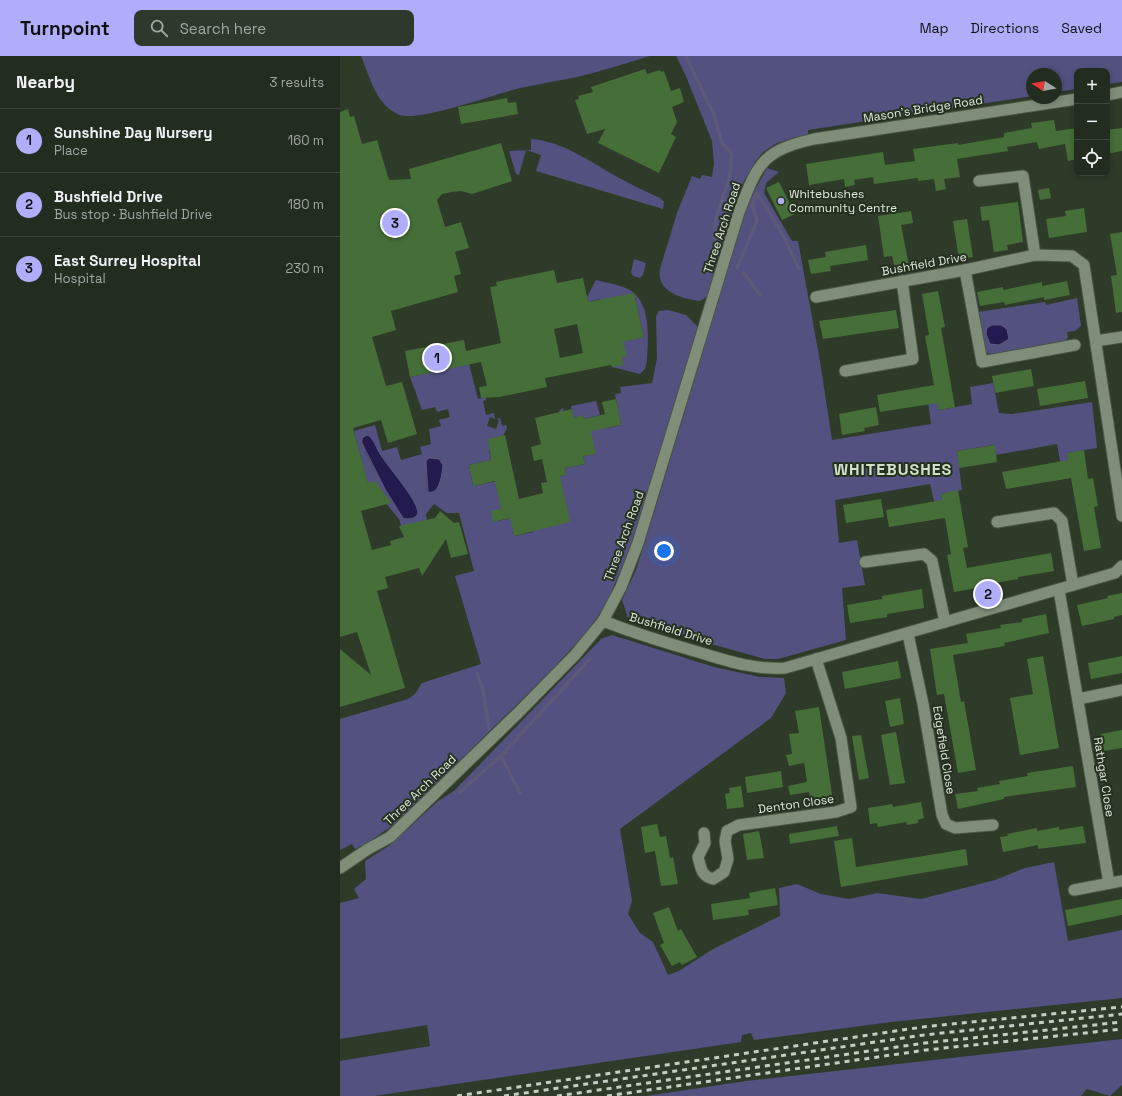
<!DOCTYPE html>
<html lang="en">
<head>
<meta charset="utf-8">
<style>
  body { margin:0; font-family:"Space Grotesk",sans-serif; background:#2e382c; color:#f1f3f6 }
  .controls { position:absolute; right:12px; top:12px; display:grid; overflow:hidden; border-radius:8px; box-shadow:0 2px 6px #0003 }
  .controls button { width:36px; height:36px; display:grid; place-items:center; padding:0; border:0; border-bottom:1px solid #3f483d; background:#222c1f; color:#f1f3f6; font:20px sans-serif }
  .compass { position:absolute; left:686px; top:12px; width:36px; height:36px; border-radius:50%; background:#222c1f; box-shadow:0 2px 6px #0003; rotate:281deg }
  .you { position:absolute; left:324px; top:495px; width:14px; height:14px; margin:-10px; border:3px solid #fff; border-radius:50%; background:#1a73e8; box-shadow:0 0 0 6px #1a73e833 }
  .badge { display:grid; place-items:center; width:26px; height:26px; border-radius:50%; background:#b0aefa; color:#111; font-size:13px; font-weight:700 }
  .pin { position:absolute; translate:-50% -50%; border:2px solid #fff; box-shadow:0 1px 4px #0006 }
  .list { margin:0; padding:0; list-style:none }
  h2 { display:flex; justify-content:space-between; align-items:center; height:52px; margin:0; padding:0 16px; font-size:17px }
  h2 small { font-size:13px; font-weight:400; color:#a2a7a4 }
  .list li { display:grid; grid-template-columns:26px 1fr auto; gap:12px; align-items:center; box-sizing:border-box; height:64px; padding:0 16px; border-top:1px solid #3f483d }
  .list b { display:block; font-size:15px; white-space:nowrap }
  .list p { margin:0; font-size:13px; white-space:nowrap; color:#a2a7a4 }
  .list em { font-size:13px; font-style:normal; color:#a2a7a4 }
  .icon { flex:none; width:22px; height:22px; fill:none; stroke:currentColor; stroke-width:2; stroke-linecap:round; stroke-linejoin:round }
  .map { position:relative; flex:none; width:782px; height:1040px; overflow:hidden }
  header { display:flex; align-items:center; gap:24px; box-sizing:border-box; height:56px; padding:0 20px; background:#b0aefa; color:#111 }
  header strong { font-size:19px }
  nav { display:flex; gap:22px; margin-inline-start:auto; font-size:14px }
  .search { width:280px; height:36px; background:#2e382c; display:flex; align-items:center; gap:10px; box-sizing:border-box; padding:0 14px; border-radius:8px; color:#a2a7a4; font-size:15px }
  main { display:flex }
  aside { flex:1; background:#222c1f }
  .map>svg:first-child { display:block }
  .green { fill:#53517f; fill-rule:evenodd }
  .water { fill:#231b50; stroke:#5c597b }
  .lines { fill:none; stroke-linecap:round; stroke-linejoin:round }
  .stream { stroke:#5c597b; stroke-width:3.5 }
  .building { fill:#466e38; fill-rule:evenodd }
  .minor-casing { stroke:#4b5646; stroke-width:13 }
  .minor { stroke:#7e8e79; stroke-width:11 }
  .rail { stroke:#c4cec2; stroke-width:3; stroke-dasharray:5 5; stroke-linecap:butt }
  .poi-dot { fill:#b0aefa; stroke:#24311f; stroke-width:1.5 }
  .labels { text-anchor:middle; stroke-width:4; stroke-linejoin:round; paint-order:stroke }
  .street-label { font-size:12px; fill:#e0e9de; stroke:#24311f }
  .poi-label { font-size:12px; fill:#e0e9de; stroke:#24311f; text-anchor:start }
  .district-label { font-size:16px; font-weight:bold; letter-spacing:1px; fill:#d0e1ca; stroke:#24311f }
</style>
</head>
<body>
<header>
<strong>Turnpoint</strong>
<div class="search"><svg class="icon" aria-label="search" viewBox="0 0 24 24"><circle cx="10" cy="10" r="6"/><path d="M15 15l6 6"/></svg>Search here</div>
<nav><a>Map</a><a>Directions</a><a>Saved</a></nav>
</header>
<main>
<aside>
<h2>Nearby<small>3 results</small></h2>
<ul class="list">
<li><span class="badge">1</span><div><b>Sunshine Day Nursery</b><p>Place</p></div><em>160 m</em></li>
<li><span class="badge">2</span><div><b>Bushfield Drive</b><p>Bus stop · Bushfield Drive</p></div><em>180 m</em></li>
<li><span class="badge">3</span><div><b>East Surrey Hospital</b><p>Hospital</p></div><em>230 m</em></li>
</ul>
</aside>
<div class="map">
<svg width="782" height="1040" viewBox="0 0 782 1040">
  <rect width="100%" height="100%" fill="#2e3b29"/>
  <!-- green -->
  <g class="green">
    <path d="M21,0H310C286,7 262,15 237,21C218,25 199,28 180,32C156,38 79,66 60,59C36,50 30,21 21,0Z"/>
    <path d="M336,0H782V26L767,28V15H737V33L716,36V18H692V40L468,74V78L437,87L423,96L415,106L403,127L380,196L371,234L368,240L360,245C342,243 316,236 320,213L337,157L352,120L360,123L362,119L372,121L374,107L372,85L345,18Z"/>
    <path d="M191,83C224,85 253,108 281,123C294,130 307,136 320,142L324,146L323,153L196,115L201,99L186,94L179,119L176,118L169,95L191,94Z"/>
    <path d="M427,112L439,116L426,127L424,137L452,185H458L480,305L492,384L591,368L588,345L597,343L599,354L632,348L630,331L653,327L659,357L672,358L752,346L757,392L727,397L729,409L721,410L717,388L656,399L654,389L617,395L622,434L601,438L603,448L595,449L590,428L495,444L499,487L517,484L525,529L502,532L506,584L438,603H425L293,566L288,562L282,544L296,514L312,463L403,162L412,139Z"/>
    <path d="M294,203L306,207L303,219L300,222L293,220L291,216Z"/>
    <path d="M256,224C267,227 285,229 294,237C311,252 308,284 307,305L305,313L300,318L272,311L265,276L285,285L304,281L294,237L276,241L264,262L260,243L248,246L247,241Z"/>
    <path d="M737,242L741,270L735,275L727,276L728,281L724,287L649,298L644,296L638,256L705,246L706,249Z"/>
    <path d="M328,254L346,259L357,270L358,275L292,488L269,541L257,562L241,582L212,614L56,767L27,787L15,793L12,788L0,794V663L68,643L75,638L82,627L141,608L115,520L134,515L119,457H107L94,448L86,458L87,464L63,475L59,463L32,431L29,432L14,375L35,369L42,395L57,391L61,404L82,398L80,391L91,388L89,373L101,370L99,364L110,361L108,353L97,356L95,351L82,354L70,321L129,308L138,343L146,341V344L143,345L146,359L154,357L155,363L150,361L147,370L156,373L159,364L156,363L160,362L162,370L166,369L167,372L163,380L149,394L151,404L129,409L133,430L157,425L161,453L153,466L171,462L174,480L193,476L190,459L220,420L226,419L225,412L245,408L243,400L256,398L247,377L266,362L268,372L281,369L275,338L281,337L280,331L312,327L317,302L316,260L319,255ZM27,379L31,382L40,398L74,446L75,461L67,463L63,462L45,433L25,395ZM89,402H95L101,405L89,437L87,434L86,408Z"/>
    <path d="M256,345L260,359L244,363L243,360L221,364L219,356L221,353L223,352L225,358L232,356L231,350Z"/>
    <path d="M272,579L374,611L420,621L444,622L446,637L431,662L280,773L292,845L288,858L300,877L313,886L328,919L339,915L373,893L440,860L439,832L457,828L481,838L509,843L537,837L581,843L655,824L685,812L714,806L728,885L782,874V942L551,966L414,984L411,977L402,979L401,986L34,1040H0V1005L90,990L87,969L0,983V847L19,842L14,833L26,823L25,805L50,789L98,745L114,735L261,583Z"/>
    <path d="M782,983V1029L770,1040L747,1033L741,1040H306L406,1025Z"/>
  </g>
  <!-- water -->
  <g class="water">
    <path d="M652,269H661L667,273L669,283L659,289L650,288L646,278L647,272Z"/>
    <path d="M27,379C33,381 36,391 39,396C48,412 77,442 78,457C76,463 68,464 63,462L45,433L22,387V382Z"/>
    <path d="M89,402L99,403L103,409C102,418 100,439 88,436L86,405Z"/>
  </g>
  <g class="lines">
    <!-- stream -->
    <g class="stream">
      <path d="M346,0L374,59L382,87L392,98C391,106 391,114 389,122C385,139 370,169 375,186"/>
      <path d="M397,212L417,165L412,148L417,137L444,181L459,213"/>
      <path d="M404,217L420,239"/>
      <path d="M137,617L143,634L149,673"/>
      <path d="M161,700L180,737"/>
      <path d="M120,736L161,700L250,603"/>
    </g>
  </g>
  <!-- building -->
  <g class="building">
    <path d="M305,13L307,18L320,14L321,16L324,15L331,35L340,32L344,46L332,51L337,66L331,78L336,81L319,117L258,87L265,73L247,78L235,44L239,43L238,40L253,36L251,31Z"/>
    <path d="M167,42L168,47L176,46L178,58L121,68L118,51Z"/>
    <path d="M8,53L10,61L14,60L22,88L37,84L49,124L71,123L69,113L161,87L172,125L132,138L121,135L112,136L102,138L97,144L105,171L121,166L129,192L115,196L121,218L114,220L118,236L51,255L56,274L32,281L46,330L62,326L77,378L48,387L41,364L13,372L28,427L35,425L51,447L21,455L32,494L51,489L50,485L64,481L59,470L95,462L100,455L114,467L119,466L128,498L111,502L106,483L82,520L79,512L45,521L48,532L37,535L65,632L0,651V593L31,619L17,576L0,581V56Z"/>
    <path d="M714,64L716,75L737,72V103L728,105L725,88L699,93L697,86L667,91L668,95L617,103L620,121L604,123L606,133L596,135L594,123L578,125V122L534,128L533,121L514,124L515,129L505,131L504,123L469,129L466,108L543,96L545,109L575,105L573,93L618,87V89L664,81V77L692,72L691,67Z"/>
    <path d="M782,72V95L767,98V74Z"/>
    <path d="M439,126L455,158L442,164L426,132Z"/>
    <path d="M709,132L711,142L700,144L698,134Z"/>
    <path d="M678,146L683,186L667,189L668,194L654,196L649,164L642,165L640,151Z"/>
    <path d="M744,152L747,176L709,182L706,163L726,160L725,155Z"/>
    <path d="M571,155L573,167L561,169L569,210L555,213L552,200L544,201L538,160Z"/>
    <path d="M627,163L633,201L619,203L613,165Z"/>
    <path d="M782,176V256L776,257L771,220L777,219L770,178Z"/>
    <path d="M526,189L528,204L490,210L491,215L471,218L468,204L486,201L485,196Z"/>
    <path d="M214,214L217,227L243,222L248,246L294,237L304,281L283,286L287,300L282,301L284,309L272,311L271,309L205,322L207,331L159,341L141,342L139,331L147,330L141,306L70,321L65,295L124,284L126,295L161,287L150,231L157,230L156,226ZM237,268L243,297L220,302L214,273Z"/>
    <path d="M727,225L730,239L704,244V241L665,249L664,246L640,250L637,236L663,231V234L702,226V230Z"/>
    <path d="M598,235L605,271L601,272L615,351L599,354L597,347L540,356L537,339L594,329L585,280L589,279L582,238Z"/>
    <path d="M556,254L559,272L483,283L479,265Z"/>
    <path d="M691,313L694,330L655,337L652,320Z"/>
    <path d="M745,325L748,342L700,350L697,333Z"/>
    <path d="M276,343L281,369L251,375L256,398L243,400L245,408L225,412L226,419L220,420L230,466L174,480L170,462L153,466L151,455L161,453L155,425L133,430L129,409L151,404L148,383L165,379L179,443L203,437L201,427L207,426L202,403L194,405L191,391L201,388L195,362L232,353L234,362L243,359L244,363L265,358L262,346Z"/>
    <path d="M536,351L539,369L524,372L525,375L502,379L499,358Z"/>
    <path d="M655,389L657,406L619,412L617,395Z"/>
    <path d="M744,394L748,423L753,422L758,450L754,451L761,492L744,495L731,422L666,433L662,416L728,404L727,397Z"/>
    <path d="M618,434L628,491L623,492L627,512L711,497L714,515L678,521V523L637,530V532L614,536L607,499L611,498L605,462L549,471L546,454L602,444L601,438Z"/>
    <path d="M541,443L544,461L506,467L503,449Z"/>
    <path d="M582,533L584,552L547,558V561L510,567L507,549L542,543V540Z"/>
    <path d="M782,537V559L774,561V563L742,570L737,549L768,542L767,540Z"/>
    <path d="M706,558L709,577L664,587L665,590L613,599L621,646L624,645L636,714L618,717L604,638L597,639L590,593L628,587L626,578L661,572L660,569L682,566V563Z"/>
    <path d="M703,600L719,692L680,699L670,642L693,638L687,603Z"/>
    <path d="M782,600V617L751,623L748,607Z"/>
    <path d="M558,605L561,622L505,633L502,616Z"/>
    <path d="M560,642L564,668L550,671L545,645Z"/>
    <path d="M479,651L493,745L471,749L469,736L450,739L448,730L467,726L464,707L449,710L446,699L452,698L449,678L459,677L455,655Z"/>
    <path d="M782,674V692L764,695L761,678Z"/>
    <path d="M556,676L565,727L550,729L541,679Z"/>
    <path d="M521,679L529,722L519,724L512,680Z"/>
    <path d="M733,710L736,731L664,741V743L618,753L615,738L638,735L637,732L660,728L659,725L688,720L687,717Z"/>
    <path d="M441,715L443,731L407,737L405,721Z"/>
    <path d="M401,730L404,751L387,753L385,738L390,737L389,732Z"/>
    <path d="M581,746L584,762L578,764V767L567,769L566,766L538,771L537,767L530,768L528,752L552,748L553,751Z"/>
    <path d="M317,768L320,781L326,780L330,802L333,801L338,828L321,830L315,795L305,797L301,771Z"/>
    <path d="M497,770L499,780L450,788L449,778Z"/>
    <path d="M743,770L746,787L698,793V789L663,796L660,781L668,780L667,778L697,772V775L719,771V774Z"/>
    <path d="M419,775L424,802L407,804L403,778Z"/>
    <path d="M512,782L516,811L626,793L628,809L501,831L494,785Z"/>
    <path d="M435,832L438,849L408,854L409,859L373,864L371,848L410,842L409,837Z"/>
    <path d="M782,843V859L728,870L725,854Z"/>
    <path d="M329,851L338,875L341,873L357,901L342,909L340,906L332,910L320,889L324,887L313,857Z"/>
  </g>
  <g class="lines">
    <defs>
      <g id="minor">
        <path d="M767,39L782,36"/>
        <path d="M639,125L683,120L695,199"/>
        <path d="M625,214L642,306L735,289"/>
        <path d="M476,241L625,214L695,199L732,200L744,209L782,460"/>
        <path d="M756,285L782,281"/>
        <path d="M505,315L573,303L562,225"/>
        <path d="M657,466L714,457L722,465L733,529"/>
        <path d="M525,506L584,498L592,505L605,566"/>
        <path d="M719,534L769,827"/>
        <path d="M263,565C294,577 326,587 358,596C388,605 414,614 445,612L775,517L782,510"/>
        <path d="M568,578L583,648L602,759L606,768L615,772L653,769"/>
        <path d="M738,643L782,634"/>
        <path d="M364,777L365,787L358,801C361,812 361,820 373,823L384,816L388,803L385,785L387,775L399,769L496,756L511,751L501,682L476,603"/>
        <path d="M0,812L28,793L50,781L177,658L235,599L263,565L281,531L298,487L399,156C418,108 421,95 474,83L737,43"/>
        <path d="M734,834L782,825"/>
      </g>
    </defs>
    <!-- minor casing -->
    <use href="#minor" class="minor-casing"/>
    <!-- minor -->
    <use href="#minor" class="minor"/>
    <!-- rail -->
    <g class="rail">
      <path d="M117,1040L583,971L782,951"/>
      <path d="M164,1040L584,979L782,958"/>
      <path d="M217,1040L585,987L782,966"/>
      <path d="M267,1040L586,994L782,973"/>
    </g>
  </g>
  <!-- markers -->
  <circle class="poi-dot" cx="441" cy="145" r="4"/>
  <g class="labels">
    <!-- street labels -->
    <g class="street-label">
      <text transform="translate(583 53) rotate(-9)" y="4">Mason's Bridge Road</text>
      <text transform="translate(382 172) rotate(-72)" y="4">Three Arch Road</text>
      <text transform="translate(584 208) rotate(-10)" y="4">Bushfield Drive</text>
      <text transform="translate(284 480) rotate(-70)" y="4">Three Arch Road</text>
      <text transform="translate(331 573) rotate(17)" y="4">Bushfield Drive</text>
      <text transform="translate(604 694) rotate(81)" y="4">Edgefield Close</text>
      <text transform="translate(764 721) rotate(81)" y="4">Rathgar Close</text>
      <text transform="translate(80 734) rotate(-44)" y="4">Three Arch Road</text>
      <text transform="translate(456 748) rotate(-8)" y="4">Denton Close</text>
    </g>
    <!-- poi labels -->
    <g class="poi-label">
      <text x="449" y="142">Whitebushes<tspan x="449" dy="14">Community Centre</tspan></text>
    </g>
    <!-- district labels -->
    <g class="district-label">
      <text x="553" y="419">WHITEBUSHES</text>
    </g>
  </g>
</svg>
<div class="controls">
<button>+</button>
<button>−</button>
<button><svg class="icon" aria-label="locate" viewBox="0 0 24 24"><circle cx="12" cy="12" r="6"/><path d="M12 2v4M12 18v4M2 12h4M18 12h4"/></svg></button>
</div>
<svg class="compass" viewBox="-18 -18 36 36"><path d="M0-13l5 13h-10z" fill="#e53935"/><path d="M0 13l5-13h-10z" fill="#a2a7a4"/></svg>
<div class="you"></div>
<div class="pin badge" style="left:97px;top:302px">1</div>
<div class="pin badge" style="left:648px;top:538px">2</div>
<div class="pin badge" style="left:55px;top:167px">3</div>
</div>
</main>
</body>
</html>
